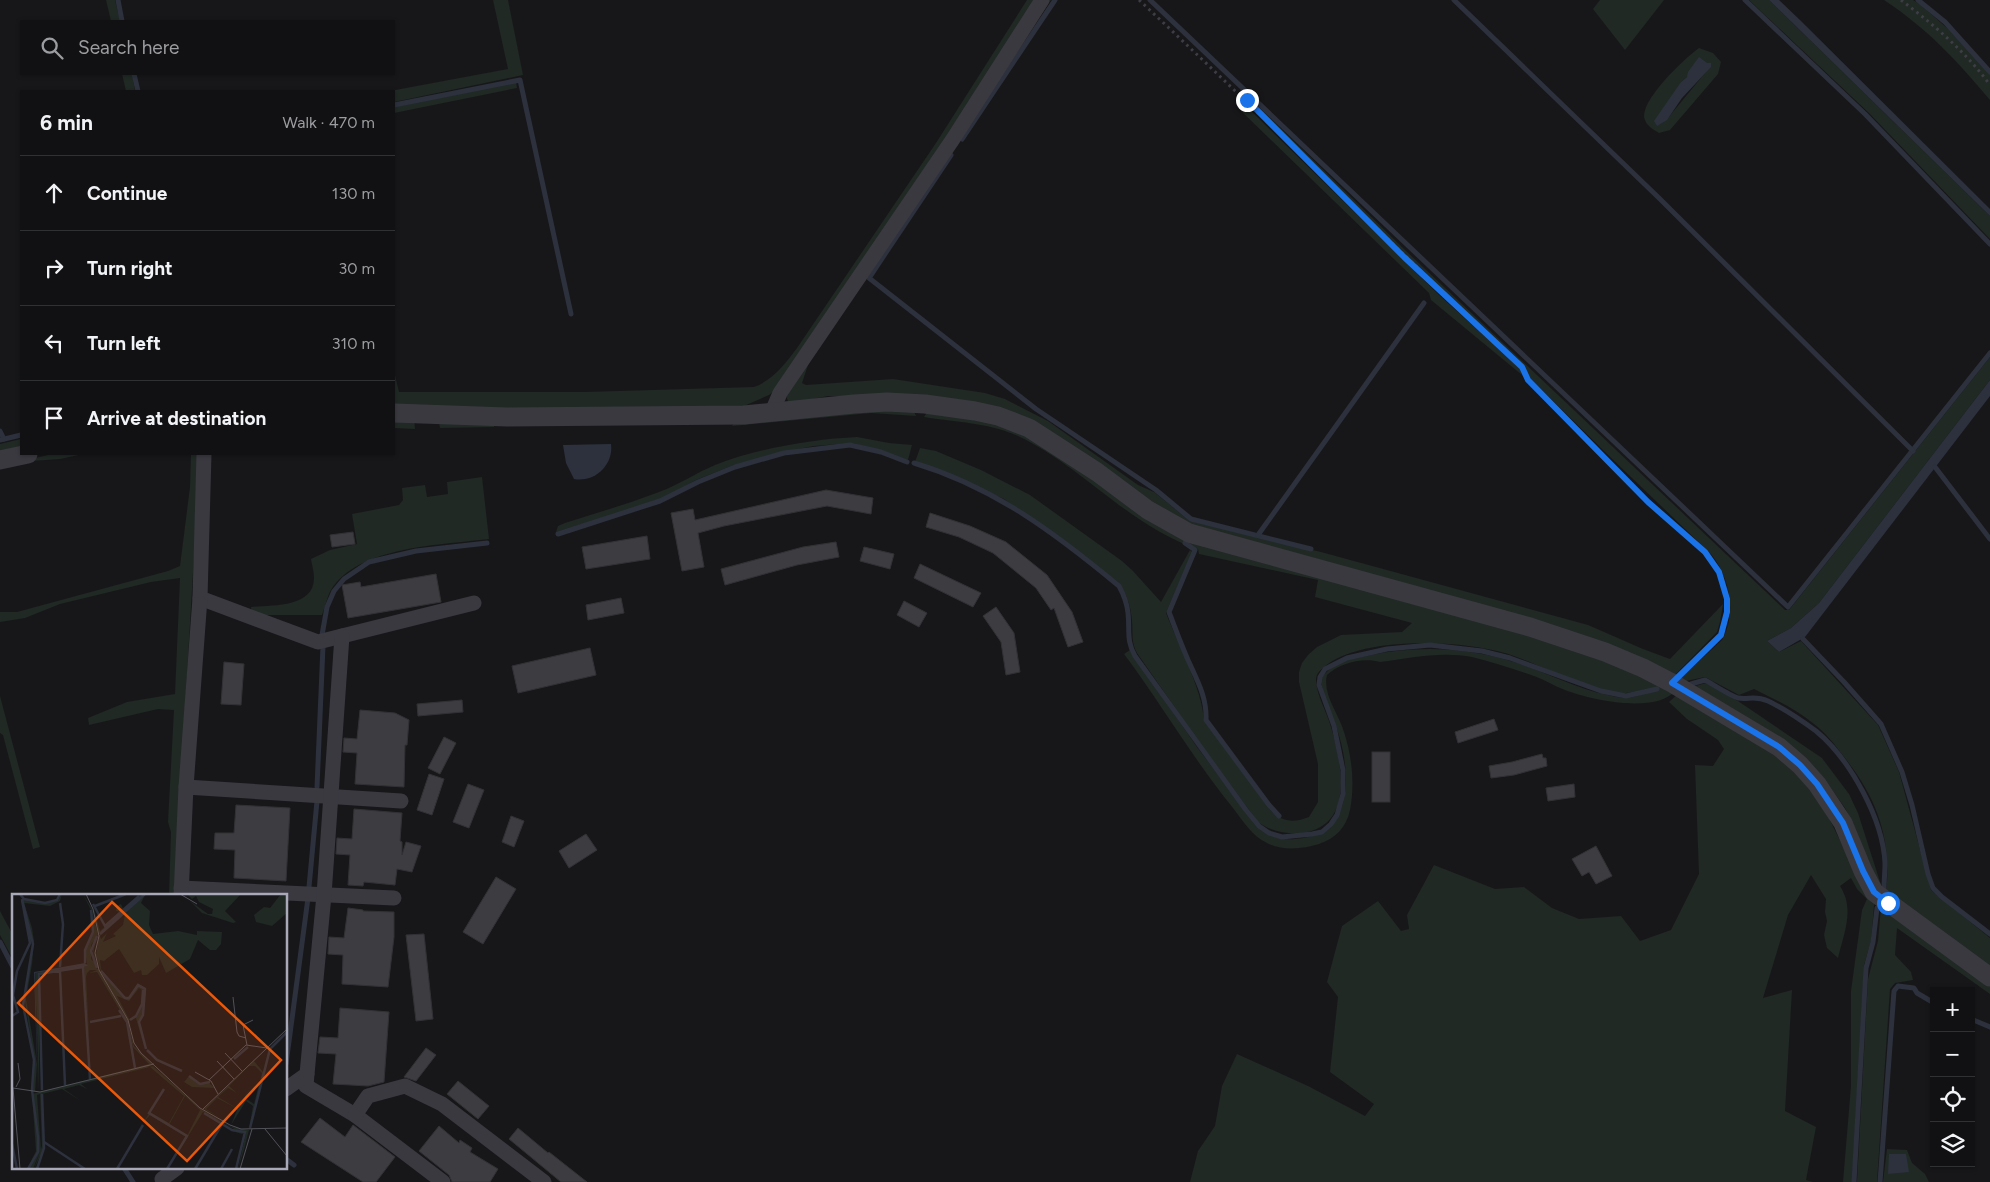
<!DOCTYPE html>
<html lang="en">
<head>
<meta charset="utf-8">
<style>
  body { margin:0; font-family:Figtree,sans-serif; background:#1e1f21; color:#f1f3f6 }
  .controls { position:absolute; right:15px; bottom:15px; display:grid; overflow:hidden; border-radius:0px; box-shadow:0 1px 4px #0004 }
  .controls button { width:45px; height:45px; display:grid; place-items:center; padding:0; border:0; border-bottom:1px solid #303133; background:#111113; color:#f1f3f6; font:25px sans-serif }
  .stop { position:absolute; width:15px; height:15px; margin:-11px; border:4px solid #1a73e8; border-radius:50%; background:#fff }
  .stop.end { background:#1a73e8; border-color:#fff; box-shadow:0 1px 5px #0008 }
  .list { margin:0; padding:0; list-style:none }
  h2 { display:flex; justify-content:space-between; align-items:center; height:65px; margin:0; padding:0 20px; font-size:21px }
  h2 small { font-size:16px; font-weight:400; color:#9c9da0 }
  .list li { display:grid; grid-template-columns:32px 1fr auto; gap:15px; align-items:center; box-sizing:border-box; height:75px; padding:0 20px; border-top:1px solid #303133 }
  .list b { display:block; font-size:19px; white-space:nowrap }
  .list em { font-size:16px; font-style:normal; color:#9c9da0 }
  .icon { flex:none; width:28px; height:28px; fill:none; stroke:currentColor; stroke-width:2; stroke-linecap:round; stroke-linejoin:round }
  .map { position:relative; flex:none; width:1990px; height:1182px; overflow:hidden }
  .search { position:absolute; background:#111113; box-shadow:0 1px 4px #0004; left:20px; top:20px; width:375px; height:55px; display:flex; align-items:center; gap:12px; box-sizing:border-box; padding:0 18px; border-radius:0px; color:#9c9da0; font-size:19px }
  .panel { position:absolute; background:#111113; box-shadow:0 1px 4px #0004; left:20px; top:90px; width:375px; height:365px; border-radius:0px }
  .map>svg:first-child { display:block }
  .green { fill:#202924; fill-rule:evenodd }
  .water { fill:#2c313d }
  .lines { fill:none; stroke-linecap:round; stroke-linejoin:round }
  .stream { stroke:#2c313d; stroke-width:5 }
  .building { fill:#3c3c41; stroke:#323135 }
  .path { stroke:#3d3d45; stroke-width:3; stroke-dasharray:2.5 4; stroke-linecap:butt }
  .minor { stroke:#3a3940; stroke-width:15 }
  .tertiary { stroke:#3a3940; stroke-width:19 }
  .route { stroke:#1a73e8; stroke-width:6 }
  .inset-river { fill:none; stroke:#2c313d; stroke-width:2.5 }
  .inset-road { fill:none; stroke:#515159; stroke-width:1 }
  .view { fill:#e8590c; fill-opacity:0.15; stroke:#e8590c; stroke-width:2.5 }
  .inset-edge { fill:none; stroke:#a8a9b9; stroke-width:2.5 }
</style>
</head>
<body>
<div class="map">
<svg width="1990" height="1182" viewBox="0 0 1990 1182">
  <rect width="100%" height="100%" fill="#171719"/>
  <!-- green -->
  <g class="green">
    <path d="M106,0H115L120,21H111Z"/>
    <path d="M493,0H508L523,75L394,102V91H390L508,69Z"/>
    <path d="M1027,0H1037L778,388L769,395L744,406L581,409L394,407V371L399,392H585L754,387C773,380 785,364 797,348L936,143Z"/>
    <path d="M1046,0H1051L809,362L802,383L806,385L893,379L985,393L1005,399L1048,421L1138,485L1154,492L1190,521L1321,552L1588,625L1643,649L1670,659L1723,604L1720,622L1717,632L1675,675L1211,535L1165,514L1036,426L862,396H828L794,403L788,401L786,396Z"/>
    <path d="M1600,0H1664L1625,50L1593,9Z"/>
    <path d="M1749,0H1769L1990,216V239L1869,113Z"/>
    <path d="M1884,0H1913L1921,5L1949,30L1990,74V100C1957,61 1928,29 1884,0Z"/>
    <path d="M1699,48L1713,53L1721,62L1718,74L1670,130L1659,133C1654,130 1647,126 1645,120C1638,102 1685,58 1699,48ZM1710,67L1668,118L1681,82L1687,77Z"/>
    <path d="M122,74H132L135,91H126Z"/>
    <path d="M516,82L517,88L394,113V107Z"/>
    <path d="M1250,101L1256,104L1405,250L1785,610H1789L1990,357V380L1819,603L1791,628L1767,641L1779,652L1801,641L1878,725L1899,772L1931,890L1990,938V966L1886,894C1892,840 1878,800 1845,758C1836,746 1826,733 1814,724C1796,709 1774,699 1754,689L1739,695L1705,677L1681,682L1678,681L1722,640C1737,614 1730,577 1711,554L1606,453L1531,379L1524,366L1404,254Z"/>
    <path d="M1245,105L1439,295L1520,368L1522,375L1431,300L1429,293L1237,107Z"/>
    <path d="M913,409L916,416L871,413L732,426L737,420Z"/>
    <path d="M928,411L1004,422L1142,511L1583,650L1675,691C1655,714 1591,700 1565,690C1554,686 1545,680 1534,676C1514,669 1492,662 1472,657C1442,651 1410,658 1380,662C1363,657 1340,663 1327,675C1322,694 1339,714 1344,732C1352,756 1355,785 1350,810C1346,828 1336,838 1319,844C1303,849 1282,851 1267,843C1252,836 1243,821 1233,808C1193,759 1162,705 1124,654L1130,650L1197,747L1257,826C1268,837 1280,840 1295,839C1357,835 1351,769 1336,726C1331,710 1322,696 1321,679C1333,661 1351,659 1371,655C1417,646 1461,647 1507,660C1541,669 1572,688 1608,695C1613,696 1621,698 1626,698C1634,697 1645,694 1652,691L1648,689C1641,690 1633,693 1626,693C1596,695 1541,665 1511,655C1467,640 1359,635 1323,668C1319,671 1316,675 1316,680C1317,697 1327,712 1331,727C1342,764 1355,827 1301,833C1285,834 1270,831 1258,822L1201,745L1137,653C1131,642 1133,633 1132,621C1131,607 1127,593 1118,582L1004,499L939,470L915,462L920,448L936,451L981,470L1030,495L1122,561L1133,571L1161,602L1190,550L1192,552L1166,613C1178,644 1202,689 1204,720L1271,811C1282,822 1294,823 1309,817L1318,802V764L1299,682V672L1302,663L1308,655L1317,647L1341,635L1402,632L1412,623L1315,597L1318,580L1199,554L1198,549C1130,527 1082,466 1018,436C990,423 954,422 924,417Z"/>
    <path d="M394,417L414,418L415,429L394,428Z"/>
    <path d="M438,417L494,421V427L440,428Z"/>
    <path d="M857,437L889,443L912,445L908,460L853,443L814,446L782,452L734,465L696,480L660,500L556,532L558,526L565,523C596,513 628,504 659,492C678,485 696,473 715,465C755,449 813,439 857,437Z"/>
    <path d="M21,439V449L0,453V444Z"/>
    <path d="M53,454H83L60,459L17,462Z"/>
    <path d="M191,454H200L174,896H169L171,832L168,822L174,710L158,709L89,725L88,718L127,702L175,694L180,578L151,582L60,604L25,618L0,622V612H17L168,571L180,566L190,487Z"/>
    <path d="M482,477L489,539C442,545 358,546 331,590C327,597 325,607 322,615H252L251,607C271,605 314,608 314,578C314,572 312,565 311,559L330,550L357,544L352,514L399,505L403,500L402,488L425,485L427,497L448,494L447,482Z"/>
    <path d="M1706,683L1738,701L1822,758L1849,794L1858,813L1882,888L1878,884L1853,823L1845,808L1828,784L1692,687Z"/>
    <path d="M1680,692L1784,757L1822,804L1856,873L1877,899L1874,906L1871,941L1864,965L1852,1182H1843L1851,1086V991L1862,910L1867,899L1857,889L1851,878L1840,886C1855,909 1844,933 1838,958L1827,948L1824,935L1827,921L1825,912L1826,899L1811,875L1788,915L1763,998L1792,990L1785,1111L1816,1127L1806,1180L1813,1182H1190L1198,1151L1215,1126L1222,1086L1237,1054L1308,1086L1365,1116L1374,1104L1330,1072L1338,997L1327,982L1342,926L1378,901L1401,931L1409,929L1407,915L1434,865L1495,889L1524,887L1552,908L1579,919L1621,916L1640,941L1671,930L1699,874L1695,765L1713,766L1724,749L1718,740L1687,719L1669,702Z"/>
    <path d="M0,696L40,847L33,849L3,735L0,733Z"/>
    <path d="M1881,907L1990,986V994L1897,928L1895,955L1911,972L1913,980L1895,983L1890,989L1877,1182H1857L1868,979L1878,941Z"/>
    <path d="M0,911L14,937V961L0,935Z"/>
    <path d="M1887,1149L1907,1150L1912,1163L1925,1174L1929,1182H1883Z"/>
  </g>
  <!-- water -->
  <g class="water">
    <path d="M1769,0H1779L1801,21L1990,209V216Z"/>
    <path d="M1699,57L1707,63H1711V67L1682,98L1667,120L1657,126L1654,121L1681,82L1687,77L1688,72Z"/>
    <path d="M1990,380V396L1805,637L1779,652L1767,641L1791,628L1819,603Z"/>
    <path d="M611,444C614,465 594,483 574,479L566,463L563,445Z"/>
    <path d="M1889,1154H1906L1909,1172L1888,1174Z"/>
  </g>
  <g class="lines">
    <!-- stream -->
    <g class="stream">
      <path d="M118,0L122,21"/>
      <path d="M1150,0L1788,607L1990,353"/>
      <path d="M1454,0L1660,199L1913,451"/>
      <path d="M1745,0L1865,114L1990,244"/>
      <path d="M1918,0L1945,22L1990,72"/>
      <path d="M134,74L138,91"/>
      <path d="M394,105L520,80L571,314"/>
      <path d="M962,139L1055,0"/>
      <path d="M951,155L869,278L1036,409L1156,490L1191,519L1311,549"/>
      <path d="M0,431L4,439"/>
      <path d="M0,440L21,435"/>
      <path d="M914,463C994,487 1055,533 1119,586C1124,595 1127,603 1128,613C1130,631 1126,640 1135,656L1246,810L1259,826L1269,833L1282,837L1312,834L1322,832L1331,824L1337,815L1343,794V770L1334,726L1319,685L1320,677L1325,669L1347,658L1387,649L1430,645L1482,651L1510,658L1601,691L1626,696L1657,689"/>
      <path d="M1935,467L1990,539"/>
      <path d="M558,534L660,501L698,482L735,467L784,453L850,445L881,452L907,462"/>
      <path d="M1258,535L1424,303"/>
      <path d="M1185,543L1195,550L1169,612C1175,628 1181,644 1188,660C1197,680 1207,697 1206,720L1269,805L1279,816"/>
      <path d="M322,635L327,607L334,591L344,579L369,562L416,551L487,543"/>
      <path d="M1803,639L1844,682L1881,724L1902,772L1912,805L1928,874L1933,888L1942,897L1990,934"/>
      <path d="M1691,684L1705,680C1714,685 1729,695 1738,698C1749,700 1754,695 1768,701C1785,709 1801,720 1816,731C1850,759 1883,819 1885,863C1885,872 1884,881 1884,889"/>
      <path d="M317,787L323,646"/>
      <path d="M309,887L317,801"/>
      <path d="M0,942L14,969"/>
      <path d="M1971,1019L1990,1027"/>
      <path d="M286,1064L308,898"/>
      <path d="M286,1159L294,1165"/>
      <path d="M124,1168L133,1182"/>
      <path d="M1854,1182L1866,968L1873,942L1877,908"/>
      <path d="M1880,1182L1894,991L1898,986L1914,988L1917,993L1934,1003"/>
    </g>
  </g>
  <!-- building -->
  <g class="building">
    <path d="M826,490L873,498L871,514L827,506L724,526L698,533L704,567L682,571L671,513L693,509L695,520Z"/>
    <path d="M930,513L970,526L1006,542L1047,575L1072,612L1083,642L1068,647L1054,608L1051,610L1036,588L993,553L959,537L926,527Z"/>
    <path d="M353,532L355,544L332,547L330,535Z"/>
    <path d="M647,536L650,559L586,569L582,547Z"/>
    <path d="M836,542L839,557L797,565L725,585L721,569L803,547Z"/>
    <path d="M864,547L894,554L890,569L860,561Z"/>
    <path d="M920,564L981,593L973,607L914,578Z"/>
    <path d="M436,574L441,602L348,618L342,585L360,582L361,587Z"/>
    <path d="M621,598L624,613L588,620L586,605Z"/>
    <path d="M904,601L927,613L919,627L897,615Z"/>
    <path d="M996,607L1014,633L1020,672L1006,675L1001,642L983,616Z"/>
    <path d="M590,648L596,675L518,693L512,666Z"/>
    <path d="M224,662L244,664L241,705L221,704Z"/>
    <path d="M462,700L463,712L418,716L417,704Z"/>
    <path d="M360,710L395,713L409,720L407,745H405L404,787L355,784L357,753L343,752L344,738L357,739Z"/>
    <path d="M1494,719L1498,730L1458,743L1455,732Z"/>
    <path d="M444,737L456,743L440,774L428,768Z"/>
    <rect x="1372" y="752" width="18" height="50"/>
    <path d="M1542,754L1543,758H1546L1547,766L1514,775L1491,778L1489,766L1512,762Z"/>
    <path d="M429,774L444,779L432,815L417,810Z"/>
    <path d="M468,784L484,790L469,828L453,822Z"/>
    <path d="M1574,784L1575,797L1548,801L1546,788Z"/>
    <path d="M236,805L290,808L286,881L234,878L235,850L214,849L215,833H234Z"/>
    <path d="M354,809L402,813L400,841L402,842V855L406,842L421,846L412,872L397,869L395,885L364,882L363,886L348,885L350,855L336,854L337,838L352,839Z"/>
    <path d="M511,816L524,821L514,847L502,842Z"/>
    <path d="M586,834L597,850L569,868L559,851Z"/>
    <path d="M1596,846L1612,876L1596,884L1589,872L1582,876L1572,859Z"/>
    <path d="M496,877L516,889L483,944L463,932Z"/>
    <path d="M348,908L363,910V911L394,912V937L388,987L342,984L343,955L328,954L329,937L344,938Z"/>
    <path d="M424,934L433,1019L416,1021L406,935Z"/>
    <path d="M340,1008L389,1012L384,1082L368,1086L333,1084L336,1054L318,1053L320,1037L338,1038Z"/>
    <path d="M426,1048L436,1055L416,1081L404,1077Z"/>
    <path d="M458,1081L489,1106L478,1119L447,1094Z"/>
    <path d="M320,1118L345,1137L353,1125L395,1157L376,1182H363L301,1142Z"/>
    <path d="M439,1126L459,1143L460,1140L472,1148L470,1152L498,1169L490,1182H452L449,1175L419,1151Z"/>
    <path d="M518,1128L548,1153L549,1152L587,1182H561L509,1139Z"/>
  </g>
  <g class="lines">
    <!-- path -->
    <g class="path">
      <path d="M1139,0C1269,121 1393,246 1522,367L1528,380L1649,502L1705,552L1719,572L1727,599V612L1721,635L1683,672"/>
      <path d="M1901,0C1934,25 1966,52 1990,85"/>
    </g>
    <!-- minor -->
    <g class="minor">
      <path d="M772,412L780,393L953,139L1042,0"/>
      <path d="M200,598L318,642L474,603"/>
      <path d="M186,787L401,801"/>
      <path d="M181,888L394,898"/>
      <path d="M181,896L186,787L200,598L204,454"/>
      <path d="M307,1074L306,1086L355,1115L443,1182"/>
      <path d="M286,1089L307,1074L324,895L342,636"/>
      <path d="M355,1115L368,1096L405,1086L442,1104L544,1182"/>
      <path d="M162,1179L177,1168"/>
    </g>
    <!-- tertiary -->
    <g class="tertiary">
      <path d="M394,413L507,417L744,415L854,404L887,402L925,404L975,411L998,416L1029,428L1097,472L1148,510L1189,533L1530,627L1605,652L1643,668L1672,683L1779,747L1800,765L1817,784L1843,823L1863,871L1874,892L1990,977"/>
      <path d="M0,460L28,454"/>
    </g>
  </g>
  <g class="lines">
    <!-- route -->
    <path class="route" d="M1247,100L1404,257L1522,367L1528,380L1648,502L1705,552L1719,572L1727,599V612L1721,635L1672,683L1779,747L1800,765L1817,784L1843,823L1863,871L1874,892L1888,903"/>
  </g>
  <!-- overview -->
  <g transform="translate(12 894)">
    <rect width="275" height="275" fill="#171719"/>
    <path d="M50,0L48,7L38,12L12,9L20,34L22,47L20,70L14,105L25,170L23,198L20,195L22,166L12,101L21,49L11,5L35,9L46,6ZM71,0L80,15L86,41L79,51V65L83,69L81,55L85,42L82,55L84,74L86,75L115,125L122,152L140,170L136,173L141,172L190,216L220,233L237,236L232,255L238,236L226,275L234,238L230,240L220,237L210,230L220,236L226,237L191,218L156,275L174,243L138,221L130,230L138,218L157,229L172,202L138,173L69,190L75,195L67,191L52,195L69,207L50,195L30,200L32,254L22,275L30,252L28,200L25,201L29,255L21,275H15L24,257L20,200L137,170L121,153L115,128L85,78L77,79L85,76H78L75,79L74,83L78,159L72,73L27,80V197L23,79L75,70L73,56L82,38L79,16ZM173,202L188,216L175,242L157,231ZM129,0H133L118,14L133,1L129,9L138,17L137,31L141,40L166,37L185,41V37L210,38L209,50L204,56H198L186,46L178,65L154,79L147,63V70L135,81H130L129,76L122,79L107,55L92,67L88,66L89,75L113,103L116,104L126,90L134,94L131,122L126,128L133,156L124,124L117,126L123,151L118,129L90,81L84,61L87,41L94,36L87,40L81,12L88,37L109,18L104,17L105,12L109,10L111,15ZM120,14L113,20L111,31L101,40L104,42L91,48L95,39L89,45L88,42ZM127,94L131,97L130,110L125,122L117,125L105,102L117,107ZM229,0L213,17L224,28L221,29L190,19L178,7L196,20H200L201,15L187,8L184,2L180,5L176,1ZM269,0H275V19L260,32L244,28L242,21L252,13L258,14ZM242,167L252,179L237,235L241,212L234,207L219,231L225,216L222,213L205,204L194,215L207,223L192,215ZM237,172H243L250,179L242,210L233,204L239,192L226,215L206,203L216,194L225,199L217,192ZM177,182L189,190L197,189L203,194L180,193L172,188Z" fill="#202924" fill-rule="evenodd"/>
    <path d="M73,69L76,72L23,79L26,197L22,78Z" fill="#2c313d"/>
    <path class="inset-river" d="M8,0L12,5L33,9L45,6L48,0M10,5L21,50L11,111L22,166L20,196L26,243V258L16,275M81,10L93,32L127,2M83,12L114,0M88,40L133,0M73,69V56L81,38L79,16M48,73L51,30L48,9M85,74L79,57L85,42M48,77L53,191M89,77L113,104H117L126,91L133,95L131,121L127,128L134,155M107,116L115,128L123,174M0,122L6,118L1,101L5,77L18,49L10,6M118,126L124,122L130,110L131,96M78,128L109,122M135,156L145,166L170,177M222,165L236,153M177,182L188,190L198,188M152,195L137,219L175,242L155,275M30,196L27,80L71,73L78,185M192,219L220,236L233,238L224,275M238,234L258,155L275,138M32,248L73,275M0,250L5,275M25,275L32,254L30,200M105,275L131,231M183,275L210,230M209,275L220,255"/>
    <path class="inset-road" d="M74,0L81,15L87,42L83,59L87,76L116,126L122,149L129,159L188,214L218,231L229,235L275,234M168,0L185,10M221,103L225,138L227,142L234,144M235,151L231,131L241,126M213,159L230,177M205,167L222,185M183,178L199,187L206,200M197,186L234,151L255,154M4,193L8,185L6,169M191,215L275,135M253,235L275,262M8,275L1,194L28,198L142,170M228,275L240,235"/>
    <path class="view" d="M100,8L269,166L175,267L6,109Z"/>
    <rect width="275" height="275" class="inset-edge"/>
  </g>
</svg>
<div class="controls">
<button>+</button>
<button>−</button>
<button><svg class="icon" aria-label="locate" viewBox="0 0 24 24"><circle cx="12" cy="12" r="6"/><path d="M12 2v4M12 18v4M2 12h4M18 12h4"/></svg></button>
<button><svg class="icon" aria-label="layers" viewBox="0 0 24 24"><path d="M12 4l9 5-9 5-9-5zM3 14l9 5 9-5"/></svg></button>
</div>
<div class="stop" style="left:1888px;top:903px"></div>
<div class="stop end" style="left:1247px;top:100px"></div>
<div class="search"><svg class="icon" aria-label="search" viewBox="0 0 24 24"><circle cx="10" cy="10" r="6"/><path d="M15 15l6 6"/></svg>Search here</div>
<section class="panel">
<h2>6 min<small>Walk · 470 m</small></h2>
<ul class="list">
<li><svg class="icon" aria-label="ahead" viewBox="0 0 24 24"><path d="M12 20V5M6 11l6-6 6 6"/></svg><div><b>Continue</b></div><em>130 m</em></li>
<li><svg class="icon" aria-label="right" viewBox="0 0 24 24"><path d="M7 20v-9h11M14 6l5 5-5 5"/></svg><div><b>Turn right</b></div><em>30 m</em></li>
<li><svg class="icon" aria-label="left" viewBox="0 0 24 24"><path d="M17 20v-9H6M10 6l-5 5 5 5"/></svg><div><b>Turn left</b></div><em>310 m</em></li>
<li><svg class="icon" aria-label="arrive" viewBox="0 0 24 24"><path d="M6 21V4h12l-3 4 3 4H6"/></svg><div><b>Arrive at destination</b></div></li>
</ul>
</section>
</div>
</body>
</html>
